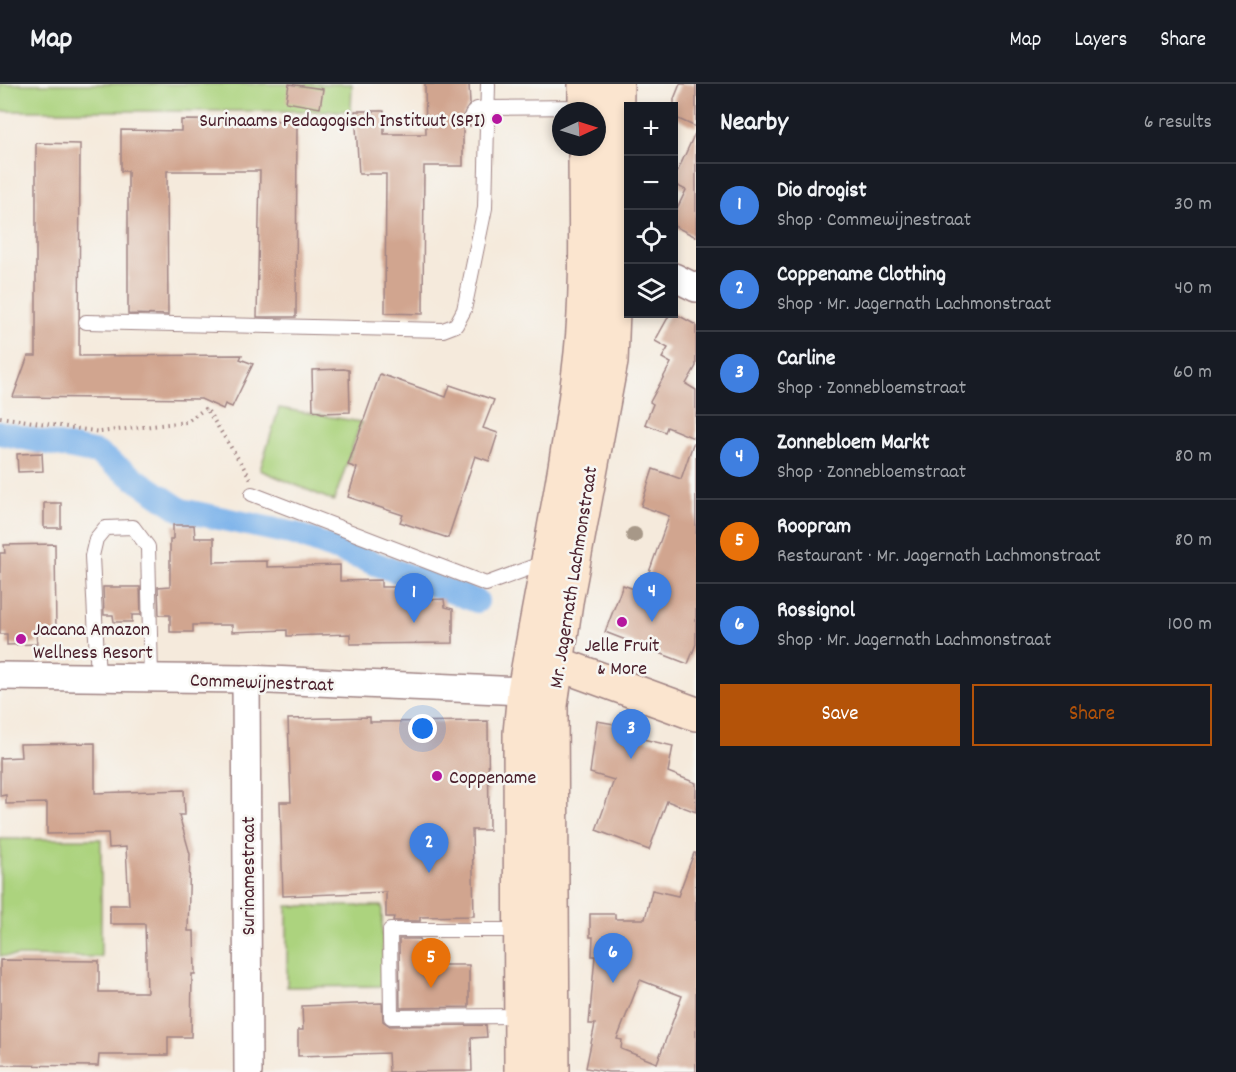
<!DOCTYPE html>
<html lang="en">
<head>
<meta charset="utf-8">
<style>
  body { margin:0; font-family:Dekko,sans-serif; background:#242831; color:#f1f3f6 }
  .controls { position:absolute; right:18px; top:18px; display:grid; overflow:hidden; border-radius:0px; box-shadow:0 3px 9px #0003 }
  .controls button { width:54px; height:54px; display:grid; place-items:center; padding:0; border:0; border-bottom:2px solid #363941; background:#171b24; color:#f1f3f6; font:30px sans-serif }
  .compass { position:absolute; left:552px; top:18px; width:54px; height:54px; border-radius:50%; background:#171b24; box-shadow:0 3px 9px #0003; rotate:86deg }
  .you { position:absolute; left:423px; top:645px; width:21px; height:21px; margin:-15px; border:4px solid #fff; border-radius:50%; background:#1a73e8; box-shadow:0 0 0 9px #1a73e833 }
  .badge { display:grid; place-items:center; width:39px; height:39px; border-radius:50%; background:#b45309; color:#fff; font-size:20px; font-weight:700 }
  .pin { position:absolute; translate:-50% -50px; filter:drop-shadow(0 2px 3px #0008) }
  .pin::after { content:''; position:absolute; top:32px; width:21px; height:18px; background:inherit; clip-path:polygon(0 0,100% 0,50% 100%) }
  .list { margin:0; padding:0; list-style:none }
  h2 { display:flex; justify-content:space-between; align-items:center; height:78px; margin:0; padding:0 24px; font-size:26px }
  h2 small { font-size:20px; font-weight:400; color:#9ea1a6 }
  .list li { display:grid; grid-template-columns:39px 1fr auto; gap:18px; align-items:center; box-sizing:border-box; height:84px; padding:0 24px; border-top:2px solid #363941 }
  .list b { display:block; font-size:22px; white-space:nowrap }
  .list p { margin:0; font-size:20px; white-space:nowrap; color:#9ea1a6 }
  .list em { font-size:20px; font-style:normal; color:#9ea1a6 }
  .actions { display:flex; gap:12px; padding:18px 24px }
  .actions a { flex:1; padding:14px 0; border:2px solid #b45309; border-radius:0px; text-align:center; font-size:21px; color:#b45309 }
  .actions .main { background:#b45309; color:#fff }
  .icon { flex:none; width:33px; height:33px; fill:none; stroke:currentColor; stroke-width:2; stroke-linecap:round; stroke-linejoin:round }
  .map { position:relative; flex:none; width:696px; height:988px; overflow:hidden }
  header { display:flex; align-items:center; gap:36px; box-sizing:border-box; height:84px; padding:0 30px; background:#171b24; border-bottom:2px solid #363941 }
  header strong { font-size:28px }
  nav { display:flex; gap:33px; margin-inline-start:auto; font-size:21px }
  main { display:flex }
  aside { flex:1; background:#171b24 }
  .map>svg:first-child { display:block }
  .green { fill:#acd37e; stroke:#7b7954; stroke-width:1.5 }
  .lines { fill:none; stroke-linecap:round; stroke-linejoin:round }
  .canal { stroke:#7bb2ea; stroke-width:24 }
  .building { fill:#d1a58f; fill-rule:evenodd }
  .lane-casing { stroke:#a08484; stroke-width:16 }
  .street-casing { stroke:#a08484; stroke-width:30 }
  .secondary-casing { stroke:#a08484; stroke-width:36 }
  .path { stroke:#a08484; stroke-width:4; stroke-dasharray:1.5 4.5; stroke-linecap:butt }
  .lane { stroke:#fff; stroke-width:14 }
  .street { stroke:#fff; stroke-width:27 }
  .secondary { stroke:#fbe5cf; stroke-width:33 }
  .tree { fill:#a79888 }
  .poi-dot { fill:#b5179e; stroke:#f6f6f2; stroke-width:2 }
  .labels { text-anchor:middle; stroke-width:5; stroke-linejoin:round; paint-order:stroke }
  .poi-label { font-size:20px; fill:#4a1f2b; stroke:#f6f6f2; text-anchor:start }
  .street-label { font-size:20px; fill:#4a1f2b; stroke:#f6f6f2 }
</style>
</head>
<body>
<header>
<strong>Map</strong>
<nav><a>Map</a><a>Layers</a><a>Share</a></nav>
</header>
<main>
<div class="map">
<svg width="696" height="988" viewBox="0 0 696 988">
  <rect width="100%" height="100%" fill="#f6f6f2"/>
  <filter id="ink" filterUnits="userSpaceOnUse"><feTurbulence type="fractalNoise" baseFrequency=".0167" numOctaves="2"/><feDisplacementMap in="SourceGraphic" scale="12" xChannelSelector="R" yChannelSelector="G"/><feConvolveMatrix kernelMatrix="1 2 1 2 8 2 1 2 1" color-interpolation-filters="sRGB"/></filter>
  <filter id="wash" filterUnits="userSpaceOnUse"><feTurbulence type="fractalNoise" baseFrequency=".008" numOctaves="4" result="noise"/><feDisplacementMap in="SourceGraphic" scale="24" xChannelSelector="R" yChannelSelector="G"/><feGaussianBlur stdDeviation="1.35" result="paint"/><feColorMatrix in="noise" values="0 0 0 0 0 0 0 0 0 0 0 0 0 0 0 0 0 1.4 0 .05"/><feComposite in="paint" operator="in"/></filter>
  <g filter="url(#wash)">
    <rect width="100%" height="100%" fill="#f5eadc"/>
    <!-- green -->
    <g class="green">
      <path d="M0,0H352L351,27H0Z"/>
      <path d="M279,324L361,338L334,417L260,386Z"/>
      <path d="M0,755H101V873L0,872Z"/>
      <path d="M287,822H382L383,902L287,903Z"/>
    </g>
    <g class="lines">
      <!-- canal -->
      <path class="canal" d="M0,349L97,369L181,426L295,450L477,517"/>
    </g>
    <g id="blocks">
      <!-- building -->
      <g class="building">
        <path d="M289,0L323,5L320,24L286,18Z"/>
        <path d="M425,0H469L470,20L463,32L470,42H463V82H424L423,230L385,229L386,90H359L355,27H384V50H426Z"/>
        <path d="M680,0H696V43L674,33V15Z"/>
        <path d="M181,36L297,37L296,233H257L260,87H167L168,231L128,230V87H121V46L181,47Z"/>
        <path d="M696,47V153L674,142V131L686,106L674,100V95Z"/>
        <path d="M36,59L80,60L79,272L242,271L240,275L253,280L232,323L225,320L223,325L201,315L13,313L28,272H36Z"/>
        <path d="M674,229L696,241V282L686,300L696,306V355L667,343L665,348L645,340L653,320L650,318L671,279L662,274L668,264L655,257L670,230Z"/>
        <path d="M344,285L349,286L350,328L322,329L313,326L312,286Z"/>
        <path d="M380,290L446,313L450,301L494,316L483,344L498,349L489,377L475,372L448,454L400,438L403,431L348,413L357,384L348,381Z"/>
        <path d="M693,360H696V560L688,580L605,548L623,501L642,508L669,432L641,422L653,385L681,395Z"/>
        <path d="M42,369L43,387L18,388L17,370Z"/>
        <rect x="44" y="419" width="17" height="25"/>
        <path d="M173,441H194L195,454H214V478L267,477V483L340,481V497L381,496V503H400V508L412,507V512H423V516L444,515L445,523L453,525V559L350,560V550L287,552V546L232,548V541H193V548H170V531H159L158,503L170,502V455H173Z"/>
        <path d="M55,460L56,549L36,550L37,560L7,561V550H0V469H5L4,461Z"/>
        <path d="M103,503H140L141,531H132V538H114L113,531H104Z"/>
        <path d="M370,633V638L488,637L489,746H472L474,832L420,833V837H393L394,833H386V808L283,812L280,718H291L288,635Z"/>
        <path d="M597,637L632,643L630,652L673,662L668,688L696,699V728L667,717L649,766L596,746L614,696L590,689Z"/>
        <path d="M95,659V709L184,706L185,731H179L190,770L188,847H194L195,890H192L191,953H168V971H99L98,982L0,981V876L99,877V908H147L145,840H110V821H129L126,763L109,764L108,749L47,750V719L6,720V711L0,712V674L21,673L20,660Z"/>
        <path d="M694,769H696V988H608L586,984L595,940H589L595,872H592L593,853H590V830H615V835H645L652,806L678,812ZM640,896L682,912L657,979L621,965L622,956L617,955Z"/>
        <path d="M399,855H420V869H436V881H469V923L400,924Z"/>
        <path d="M382,919L383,937L390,942L486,941L487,953L471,954L472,987L389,988L388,969L298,972V946H303L302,922Z"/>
      </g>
    </g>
  </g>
  <g filter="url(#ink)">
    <use href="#blocks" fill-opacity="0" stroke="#a08484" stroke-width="1.5"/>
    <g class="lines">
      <defs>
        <g id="lane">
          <path d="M472,30L477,25L487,24L585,23"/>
          <path d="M86,238L443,246L456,241L464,226L485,124L488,0"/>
          <path d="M252,410L486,500L546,478"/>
          <path d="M98,594L92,472L96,455L105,444L133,443L148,463L151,594"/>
          <path d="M521,932L391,933L390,846H521"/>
        </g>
        <g id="street">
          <path d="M674,193L696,204"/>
          <path d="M0,592L246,595L524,607"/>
          <path d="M246,595L248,988"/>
        </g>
        <g id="secondary">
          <path d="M585,27V0"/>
          <path d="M556,579L696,630"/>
          <path d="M521,988L520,649L524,607C543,495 569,382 581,269C588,201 585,131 585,63"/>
          <path d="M553,988L551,621L566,518L611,278L615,176L617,0"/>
        </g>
      </defs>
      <!-- lane casing -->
      <use href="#lane" class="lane-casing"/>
      <!-- street casing -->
      <use href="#street" class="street-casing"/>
      <!-- secondary casing -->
      <use href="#secondary" class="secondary-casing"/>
      <!-- path -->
      <path class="path" d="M0,333L100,348L186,338L206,324L251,395"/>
      <!-- lane -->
      <use href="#lane" class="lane"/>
      <!-- street -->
      <use href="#street" class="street"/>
      <!-- secondary -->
      <use href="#secondary" class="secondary"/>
    </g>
    <!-- trees -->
    <circle class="tree" cx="634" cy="451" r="8"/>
  </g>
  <!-- markers -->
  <g class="poi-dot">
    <circle cx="497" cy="35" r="6"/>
    <circle cx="622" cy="538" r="6"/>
    <circle cx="21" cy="555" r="6"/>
    <circle cx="437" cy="692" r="6"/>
  </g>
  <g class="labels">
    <!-- poi labels -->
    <g class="poi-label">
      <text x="485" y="42" text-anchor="end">Surinaams Pedagogisch Instituut (SPI)</text>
      <text x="33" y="551">Jacana Amazon<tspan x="33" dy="23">Wellness Resort</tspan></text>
      <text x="622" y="567" text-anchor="middle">Jelle Fruit<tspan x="622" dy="23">&amp; More</tspan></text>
      <text x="449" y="699">Coppename</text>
    </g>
    <!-- street labels -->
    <g class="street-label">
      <text transform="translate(572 493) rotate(-81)" y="7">Mr. Jagernath Lachmonstraat</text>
      <text transform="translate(262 597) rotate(2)" y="7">Commewijnestraat</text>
      <text transform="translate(247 792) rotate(-90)" y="7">Surinamestraat</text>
    </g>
  </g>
</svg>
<div class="controls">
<button>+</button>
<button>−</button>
<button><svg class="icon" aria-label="locate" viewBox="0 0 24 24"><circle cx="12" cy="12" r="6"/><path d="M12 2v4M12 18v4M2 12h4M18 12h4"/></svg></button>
<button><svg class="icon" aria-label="layers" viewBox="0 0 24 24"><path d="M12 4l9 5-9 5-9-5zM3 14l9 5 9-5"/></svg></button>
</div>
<svg class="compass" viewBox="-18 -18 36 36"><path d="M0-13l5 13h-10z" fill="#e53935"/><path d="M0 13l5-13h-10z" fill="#9ea1a6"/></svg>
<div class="you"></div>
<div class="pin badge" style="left:414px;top:539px;background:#3f7fe0">1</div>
<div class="pin badge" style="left:429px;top:789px;background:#3f7fe0">2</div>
<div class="pin badge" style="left:631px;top:675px;background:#3f7fe0">3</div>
<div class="pin badge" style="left:652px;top:538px;background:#3f7fe0">4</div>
<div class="pin badge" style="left:431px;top:904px;background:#e8710a">5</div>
<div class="pin badge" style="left:613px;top:899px;background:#3f7fe0">6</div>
</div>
<aside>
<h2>Nearby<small>6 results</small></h2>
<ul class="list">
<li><span class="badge" style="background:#3f7fe0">1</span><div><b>Dio drogist</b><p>Shop · Commewijnestraat</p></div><em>30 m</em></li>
<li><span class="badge" style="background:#3f7fe0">2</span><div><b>Coppename Clothing</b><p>Shop · Mr. Jagernath Lachmonstraat</p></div><em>40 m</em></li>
<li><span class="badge" style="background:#3f7fe0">3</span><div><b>Carline</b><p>Shop · Zonnebloemstraat</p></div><em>60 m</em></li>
<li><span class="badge" style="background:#3f7fe0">4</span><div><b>Zonnebloem Markt</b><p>Shop · Zonnebloemstraat</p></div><em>80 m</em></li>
<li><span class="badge" style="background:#e8710a">5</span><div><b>Roopram</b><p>Restaurant · Mr. Jagernath Lachmonstraat</p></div><em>80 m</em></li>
<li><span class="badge" style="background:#3f7fe0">6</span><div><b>Rossignol</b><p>Shop · Mr. Jagernath Lachmonstraat</p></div><em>100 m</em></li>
</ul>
<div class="actions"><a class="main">Save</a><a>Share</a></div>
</aside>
</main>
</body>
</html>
